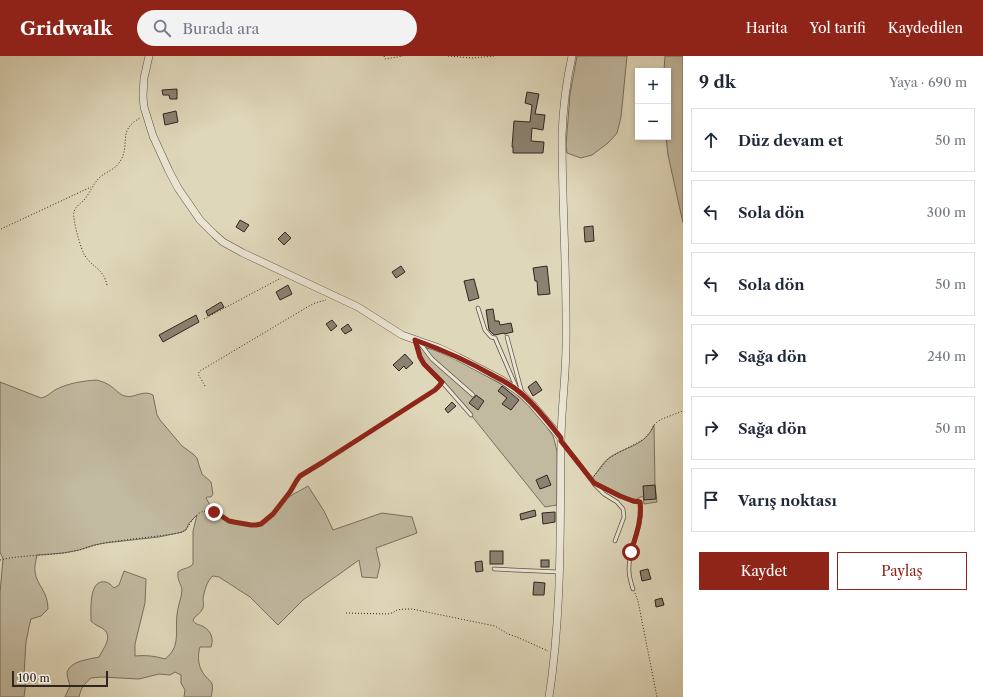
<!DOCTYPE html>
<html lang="tr">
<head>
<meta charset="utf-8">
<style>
  body { margin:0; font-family:"Libre Caslon Text",serif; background:#f2f2f3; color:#1f2937 }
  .controls { position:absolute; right:12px; top:12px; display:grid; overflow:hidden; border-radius:0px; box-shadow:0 2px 6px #0003 }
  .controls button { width:36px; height:36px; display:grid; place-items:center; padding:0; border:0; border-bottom:1px solid #e0e1e3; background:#fff; color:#1f2937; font:20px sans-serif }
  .scale { position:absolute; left:12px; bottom:10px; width:96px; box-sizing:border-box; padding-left:4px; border:2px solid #312521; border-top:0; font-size:11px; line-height:14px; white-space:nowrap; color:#312521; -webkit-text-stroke:3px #eae5d2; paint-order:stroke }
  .stop { position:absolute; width:12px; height:12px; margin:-9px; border:3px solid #8f2418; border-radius:50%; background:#fff }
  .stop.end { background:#8f2418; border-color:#fff; box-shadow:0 1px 4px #0008 }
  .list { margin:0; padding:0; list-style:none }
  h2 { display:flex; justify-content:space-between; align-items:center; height:52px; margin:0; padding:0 16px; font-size:17px }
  h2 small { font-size:13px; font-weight:400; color:#747a83 }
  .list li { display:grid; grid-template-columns:26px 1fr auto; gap:12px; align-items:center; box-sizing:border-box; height:64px; margin:0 8px 8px; padding:0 8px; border:1px solid #e0e1e3; border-radius:0px }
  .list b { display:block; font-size:15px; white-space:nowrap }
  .list em { font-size:13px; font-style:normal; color:#747a83 }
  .actions { display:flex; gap:8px; padding:12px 16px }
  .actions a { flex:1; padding:9px 0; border:1px solid #8f2418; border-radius:0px; text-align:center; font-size:14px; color:#8f2418 }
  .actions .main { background:#8f2418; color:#fff }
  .icon { flex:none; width:22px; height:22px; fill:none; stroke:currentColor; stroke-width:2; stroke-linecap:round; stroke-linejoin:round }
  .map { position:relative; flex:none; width:683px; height:641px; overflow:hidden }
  header { display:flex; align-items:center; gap:24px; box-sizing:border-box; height:56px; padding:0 20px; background:#8f2418; color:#fff }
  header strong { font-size:19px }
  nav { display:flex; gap:22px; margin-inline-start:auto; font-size:14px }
  .search { width:280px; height:36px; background:#f2f2f3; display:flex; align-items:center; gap:10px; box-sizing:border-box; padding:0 14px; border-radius:22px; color:#747a83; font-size:15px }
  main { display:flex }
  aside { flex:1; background:#fff }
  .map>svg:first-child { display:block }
  .green { fill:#c1b9a0; stroke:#796f60 }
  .building { fill:#8b8271; stroke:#312521 }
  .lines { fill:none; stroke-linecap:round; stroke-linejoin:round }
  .service-casing { stroke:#5c5247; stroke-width:4.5 }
  .tertiary-casing { stroke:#5c5247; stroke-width:8 }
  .path { stroke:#312521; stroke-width:1; stroke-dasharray:1 2; stroke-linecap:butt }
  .service { stroke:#eae5d2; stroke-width:3 }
  .tertiary { stroke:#eae5d2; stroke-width:7 }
  .route { stroke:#8f2418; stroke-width:5 }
</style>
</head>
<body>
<header>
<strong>Gridwalk</strong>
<div class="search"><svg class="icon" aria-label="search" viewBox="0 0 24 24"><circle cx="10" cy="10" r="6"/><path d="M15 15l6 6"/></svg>Burada ara</div>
<nav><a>Harita</a><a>Yol tarifi</a><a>Kaydedilen</a></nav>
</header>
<main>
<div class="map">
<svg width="683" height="641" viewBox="0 0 683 641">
  <rect width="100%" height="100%" fill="#dfd7ba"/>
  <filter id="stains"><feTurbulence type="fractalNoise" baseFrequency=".005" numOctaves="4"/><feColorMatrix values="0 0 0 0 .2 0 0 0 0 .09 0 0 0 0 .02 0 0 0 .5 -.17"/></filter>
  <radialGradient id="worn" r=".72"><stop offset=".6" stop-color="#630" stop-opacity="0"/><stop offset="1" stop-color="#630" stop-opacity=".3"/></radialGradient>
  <!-- green -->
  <g class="green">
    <path d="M577,0H627L621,61L617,77L608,87L592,99L581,102L567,97L566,90L570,38Z"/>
    <path d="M665,0H683V167L668,99L666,81H668V15H664Z"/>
    <path d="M417,291L432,293L454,302L499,327L515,337L528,349L547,371L553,380L555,387L557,396V449L545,451L471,359L424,308Z"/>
    <path d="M97,324C103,326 107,327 112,331C116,334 120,339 125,340C134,343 143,333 153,339L157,359L160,364L182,390L193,398L197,402L199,409L202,418L211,426L213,438L211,441H207L206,442L214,456C221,458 226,464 233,466C251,471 261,471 273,457C277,453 280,448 284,445C290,439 300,435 308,430L324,455L333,474L382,457L412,461L417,477L376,492L380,509L377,522L362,521L359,504L303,544L278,569L250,541L219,521L213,520C207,524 204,536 203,543C203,546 204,549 203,552C201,558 195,559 193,564C195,569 199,568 204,571C211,575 214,583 211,591H200C197,601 198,612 206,621C208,623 211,625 212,628C213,632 212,637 211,641H184L185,634L181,627V619L175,616L170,619L159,618L139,623L101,621L91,622C84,628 81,632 79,641H65L70,630C69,626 67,621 67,617C69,605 90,603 99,601C104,591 114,580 102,572C98,570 94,568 91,565C91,555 89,529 101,526C108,525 110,528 114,532L119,529L124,515L146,523L145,547L135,588V600C146,599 155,600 165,603C181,591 175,575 177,559C177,552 182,541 182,534C181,527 177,525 178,516C184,511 187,514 193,508V475L197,459L189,467L186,474L182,476L159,481L105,487L94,489L79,494L63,497L37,499C36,504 34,511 35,516C37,530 48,535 48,553L41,560L31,563L29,571L26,586L24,619L26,625L24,641H0V537L3,503L0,496V326L41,342C47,341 50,337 55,334C68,327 83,325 97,324Z"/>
    <path d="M654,369L655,429L657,446L644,448L643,440L633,445L628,443L591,424C597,417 602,407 609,402C625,390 645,391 654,369Z"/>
  </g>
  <!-- building -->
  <g class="building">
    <path d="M177,33V43H170L169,39H163L162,34Z"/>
    <path d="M527,36L539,38L535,58L545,59L543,74L532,72L531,85L544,86L543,97H513V91H512L514,65L530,66L532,49L525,47Z"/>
    <path d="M176,55L178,66L165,69L163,58Z"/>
    <path d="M240,164L249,169L244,176L236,171Z"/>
    <path d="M593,170L594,185L585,186L584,171Z"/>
    <path d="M285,176L291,182L284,189L278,183Z"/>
    <path d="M401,210L405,216L396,222L392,216Z"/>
    <path d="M547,210L550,238L538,239L537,225H535L533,212Z"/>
    <path d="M474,223L479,242L469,245L464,225Z"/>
    <path d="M288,229L292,238L280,244L276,236Z"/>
    <path d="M221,246L224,251L208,260L206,255Z"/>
    <path d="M493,253L495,265H499L500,269L511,267L513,276L504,278V277L495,279L493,278L489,274L486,254Z"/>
    <path d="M196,259L199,266L163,286L159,279Z"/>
    <path d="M332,264L337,270L331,275L326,268Z"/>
    <path d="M348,268L352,274L345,278L341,273Z"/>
    <path d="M405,298L413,307L406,313L404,310L399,315L393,309Z"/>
    <path d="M536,325L542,334L533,340L528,331Z"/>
    <path d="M502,330L519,344L511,354L502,348L507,342L498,335Z"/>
    <path d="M476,339L484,345L478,354L469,347L473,342L475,341Z"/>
    <path d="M452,346L456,350L448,357L445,353Z"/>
    <path d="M547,419L551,429L540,433L536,424Z"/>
    <path d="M655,429L656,443L644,444L643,430Z"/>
    <path d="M535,454L536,460L521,464L520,458Z"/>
    <path d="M555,456V466L543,468L542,457Z"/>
    <rect x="490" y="495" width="13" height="13"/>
    <rect x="541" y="504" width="8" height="7"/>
    <path d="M482,505L483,515L476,516L475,506Z"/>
    <path d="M648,513L651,523L642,525L640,515Z"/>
    <path d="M534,526L545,527L544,539H533Z"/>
    <path d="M662,542L664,549L656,551L655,544Z"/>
  </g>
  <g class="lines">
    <defs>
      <g id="service">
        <path d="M478,252L483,268L485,274L491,281L495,282L517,333"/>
        <path d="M507,281L522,337"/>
        <path d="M416,285L420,301L424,308L442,326L471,359"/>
        <path d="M419,286L432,303L473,339"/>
        <path d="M563,387L594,427L620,440L633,445L640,446C644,472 628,490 629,514C629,521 631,527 633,533"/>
        <path d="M594,428L604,438L617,446L623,453L624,461L615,485"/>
        <path d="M494,513L559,516"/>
      </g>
      <g id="tertiary">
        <path d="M149,0L144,22L143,40L144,51L153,80L169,115L178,132L200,164L214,178L223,186L243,197L358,251L402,279L439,292L458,301L502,324L522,338L532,348L561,382"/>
        <path d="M549,641C562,557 560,472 561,387C561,354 566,321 566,288C567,218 562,149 562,79C563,52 566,27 572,0"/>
      </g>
    </defs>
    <!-- service casing -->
    <use href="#service" class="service-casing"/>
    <!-- tertiary casing -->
    <use href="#tertiary" class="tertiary-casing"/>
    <!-- path -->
    <g class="path">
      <path d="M384,0L385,3L403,0"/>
      <path d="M448,0L472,2L495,0"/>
      <path d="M1,173L91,131"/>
      <path d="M107,229C103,212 93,212 85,200C81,194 72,162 74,156C75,151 80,148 84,144C90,137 93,128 100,121C106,116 114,114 119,107C132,89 116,75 140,62"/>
      <path d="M204,263L281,222"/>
      <path d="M205,330L198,318L200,315L309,250L315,247L326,244"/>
      <path d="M594,420L609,402L644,383L651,375L654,369L657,366L662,363L683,355"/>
      <path d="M0,504C21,499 42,500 63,497C77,496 90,490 104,487C129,483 154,481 179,477C192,475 190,455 208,455C216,454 221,460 227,464C233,467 253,471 259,468C271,463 283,446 290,436C293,431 295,424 300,420C304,416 310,414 315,411C323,406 331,401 338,397C371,376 403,355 435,334L440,330"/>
      <path d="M635,537L638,545L657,641"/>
      <path d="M346,557L387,558C391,558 394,556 397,554C402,553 407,553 412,553L495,570L508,578L517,581L548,595"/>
    </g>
    <!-- service -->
    <use href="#service" class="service"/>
    <!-- tertiary -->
    <use href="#tertiary" class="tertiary"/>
  </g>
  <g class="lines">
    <!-- route -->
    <path class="route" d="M214,456L217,457L229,465L234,466L251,469H256L261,468L273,458L290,436L297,424L300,420L323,406L435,334L439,330L442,326L424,308L420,301L415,284C443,294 468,305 494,320C504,325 514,331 522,338C537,351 549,367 561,382V385L594,427L620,440L633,445L640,446C642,464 636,479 631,496"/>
  </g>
  <rect width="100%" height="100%" filter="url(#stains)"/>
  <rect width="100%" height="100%" fill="url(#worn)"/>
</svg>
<div class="controls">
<button>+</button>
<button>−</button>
</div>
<div class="scale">100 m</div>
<div class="stop" style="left:631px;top:496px"></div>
<div class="stop end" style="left:214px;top:456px"></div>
</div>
<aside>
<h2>9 dk<small>Yaya · 690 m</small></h2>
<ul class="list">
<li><svg class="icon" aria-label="ahead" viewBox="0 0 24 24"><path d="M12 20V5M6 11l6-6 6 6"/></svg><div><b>Düz devam et</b></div><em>50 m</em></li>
<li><svg class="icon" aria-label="left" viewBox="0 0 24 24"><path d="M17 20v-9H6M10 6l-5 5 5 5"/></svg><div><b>Sola dön</b></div><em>300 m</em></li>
<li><svg class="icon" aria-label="left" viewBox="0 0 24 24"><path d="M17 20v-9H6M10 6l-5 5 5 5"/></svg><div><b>Sola dön</b></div><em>50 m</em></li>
<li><svg class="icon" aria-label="right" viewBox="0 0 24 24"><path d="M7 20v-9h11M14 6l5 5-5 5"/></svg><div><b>Sağa dön</b></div><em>240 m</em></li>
<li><svg class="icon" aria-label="right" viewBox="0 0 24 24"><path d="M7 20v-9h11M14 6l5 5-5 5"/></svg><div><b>Sağa dön</b></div><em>50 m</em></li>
<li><svg class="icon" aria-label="arrive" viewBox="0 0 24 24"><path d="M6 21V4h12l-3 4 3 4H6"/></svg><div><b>Varış noktası</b></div></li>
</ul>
<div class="actions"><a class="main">Kaydet</a><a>Paylaş</a></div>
</aside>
</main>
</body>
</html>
